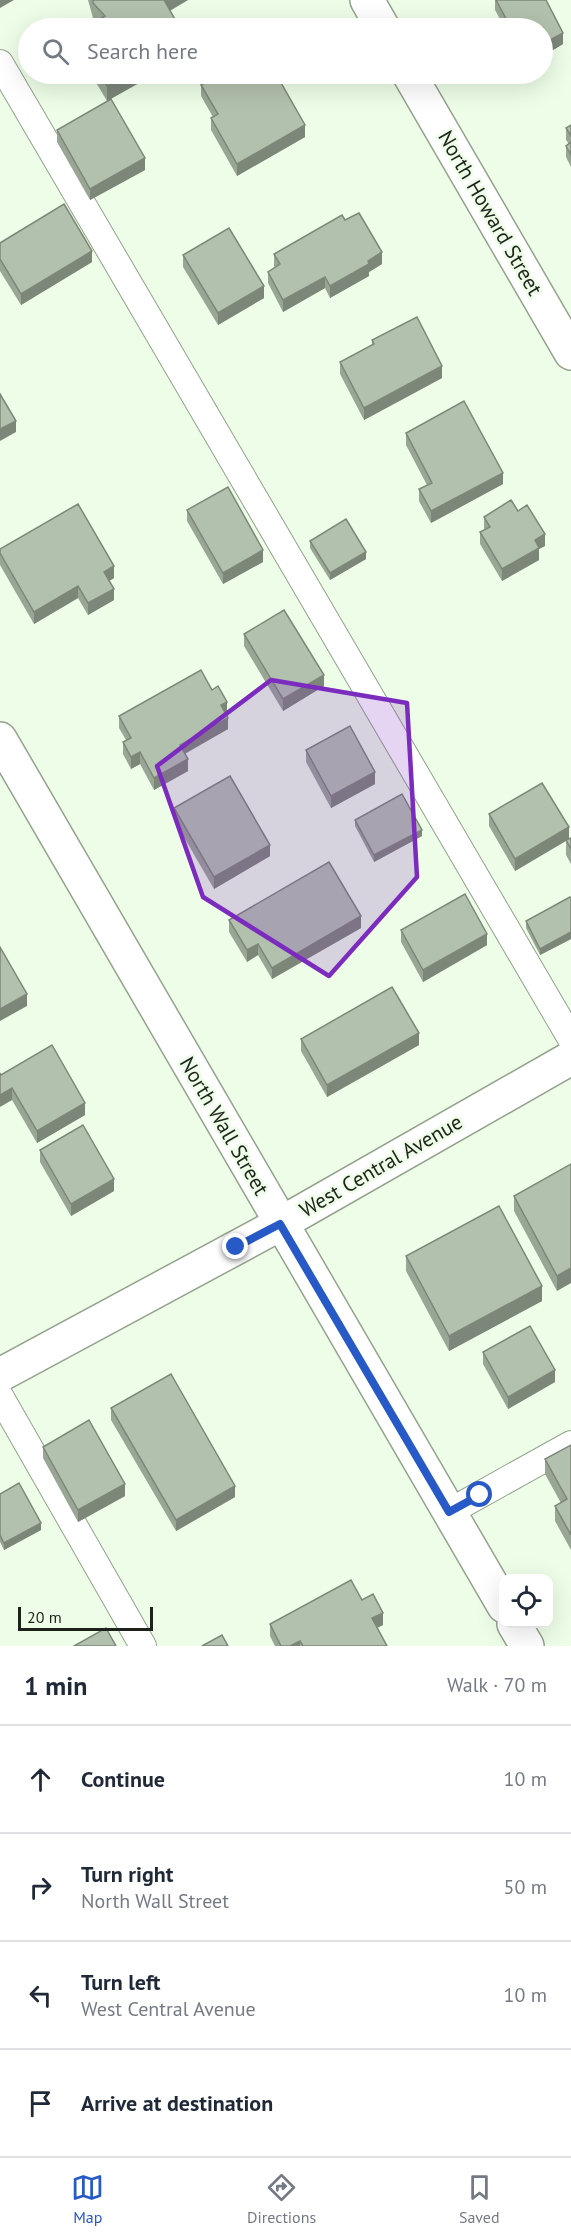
<!DOCTYPE html>
<html lang="en">
<head>
<meta charset="utf-8">
<style>
  body { margin:0; font-family:"PT Sans",sans-serif; background:#f2f2f3; color:#1f2937 }
  .controls { position:absolute; right:18px; bottom:18px; display:grid; overflow:hidden; border-radius:12px; box-shadow:0 6px 24px #0002 }
  .controls button { width:54px; height:54px; display:grid; place-items:center; padding:0; border:0; border-bottom:2px solid #e0e1e3; background:#fff; color:#1f2937; font:30px sans-serif }
  .scale { position:absolute; left:18px; bottom:15px; width:135px; box-sizing:border-box; padding-left:6px; border:3px solid #1d231b; border-top:0; font-size:16px; line-height:21px; white-space:nowrap; color:#1d231b; -webkit-text-stroke:4px #edfde7; paint-order:stroke }
  .stop { position:absolute; width:18px; height:18px; margin:-14px; border:4px solid #2759c7; border-radius:50%; background:#fff }
  .stop.end { background:#2759c7; border-color:#fff; box-shadow:0 2px 6px #0008 }
  .list { margin:0; padding:0; list-style:none }
  h2 { display:flex; justify-content:space-between; align-items:center; height:78px; margin:0; padding:0 24px; font-size:26px }
  h2 small { font-size:20px; font-weight:400; color:#747a83 }
  .list li { display:grid; grid-template-columns:39px 1fr auto; gap:18px; align-items:center; box-sizing:border-box; height:108px; padding:0 24px; border-top:2px solid #e0e1e3 }
  .list b { display:block; font-size:22px; white-space:nowrap }
  .list p { margin:0; font-size:20px; white-space:nowrap; color:#747a83 }
  .list em { font-size:20px; font-style:normal; color:#747a83 }
  .icon { flex:none; width:33px; height:33px; fill:none; stroke:currentColor; stroke-width:2; stroke-linecap:round; stroke-linejoin:round }
  .map { position:relative; flex:none; width:571px; height:1646px; overflow:hidden }
  .search { position:absolute; background:#fff; box-shadow:0 6px 24px #0002; left:18px; right:18px; top:18px; height:66px; display:flex; align-items:center; gap:15px; box-sizing:border-box; padding:0 21px; border-radius:33px; color:#747a83; font-size:22px }
  .sheet { height:510px; background:#fff }
  nav { display:flex; justify-content:space-around; align-items:center; box-sizing:border-box; height:84px; border-top:2px solid #e0e1e3; background:#fff; font-size:16px; color:#747a83 }
  nav a { display:grid; justify-items:center; gap:3px }
  nav .on { color:#2759c7 }
  .map>svg:first-child { display:block }
  .lines { fill:none; stroke-linecap:round; stroke-linejoin:round }
  .lane-casing { stroke:#94a28e; stroke-width:28 }
  .street-casing { stroke:#94a28e; stroke-width:36 }
  .secondary-casing { stroke:#94a28e; stroke-width:36 }
  .lane { stroke:#fff; stroke-width:26 }
  .street { stroke:#fff; stroke-width:33 }
  .secondary { stroke:#fff; stroke-width:33 }
  .wall { fill:#99a695 }
  .shaded-wall { fill:#7d8779 }
  .building { fill:#b2c1ad; stroke:#7d8779; stroke-width:1.5 }
  .route { stroke:#2759c7; stroke-width:8 }
  .marked { fill:#7b2cbf; fill-opacity:0.2; stroke:#7b2cbf; stroke-width:4.5; stroke-linejoin:round }
  .labels { text-anchor:middle; stroke-width:5; stroke-linejoin:round; paint-order:stroke }
  .street-label { font-size:21px; fill:#1d231b; stroke:#edfde7 }
</style>
</head>
<body>
<div class="map">
<svg width="571" height="1646" viewBox="0 0 571 1646">
  <rect width="100%" height="100%" fill="#edfde7"/>
  <g class="lines">
    <defs>
      <g id="lane">
        <path d="M0,63L571,1039"/>
        <path d="M0,1396L143,1646"/>
        <path d="M449,1512L571,1444"/>
      </g>
      <g id="street">
        <path d="M367,0L383,28"/>
        <path d="M409,74L571,353"/>
        <path d="M0,1375L280,1224"/>
      </g>
      <g id="secondary">
        <path d="M0,739L504,1606"/>
        <path d="M280,1224L571,1058"/>
        <path d="M514,1624L527,1646"/>
      </g>
    </defs>
    <!-- lane casing -->
    <use href="#lane" class="lane-casing"/>
    <!-- street casing -->
    <use href="#street" class="street-casing"/>
    <!-- secondary casing -->
    <use href="#secondary" class="secondary-casing"/>
    <!-- lane -->
    <use href="#lane" class="lane"/>
    <!-- street -->
    <use href="#street" class="street"/>
    <!-- secondary -->
    <use href="#secondary" class="secondary"/>
  </g>
  <!-- wall -->
  <g class="wall">
    <path d="M88,0H188L170,11L180,28H98V23L93,18Z"/>
    <path d="M495,0H546L563,44L543,56V28H505L495,10Z"/>
    <path d="M91,74H155L107,101Z"/>
    <path d="M201,85L305,137L237,176L211,130V118L213,117L201,96Z"/>
    <path d="M571,125V167L566,157V146L569,144L566,140V128Z"/>
    <path d="M57,130L145,170L90,200L57,142Z"/>
    <path d="M345,220L382,264L369,272V276L330,298L325,288L283,312L268,283V272L275,267L274,266V254Z"/>
    <path d="M0,243L92,262L21,305L0,271Z"/>
    <path d="M183,255L264,298L218,325L183,267Z"/>
    <path d="M372,340L442,378L364,420L340,374V362L372,345Z"/>
    <path d="M406,433L503,484L431,523L419,501V489L427,485L406,445Z"/>
    <path d="M187,510L263,562L223,584L187,521Z"/>
    <path d="M518,511L545,546L539,549V560L502,581L480,544V532L485,530L484,528V517Z"/>
    <path d="M310,541L366,559L330,580L310,548Z"/>
    <path d="M0,549L114,578L109,581L114,600L88,615L78,598L34,624L0,565Z"/>
    <path d="M244,634L324,686L283,711L244,646Z"/>
    <path d="M212,690L227,714L228,729L185,754L188,771L154,790L140,764L131,769L123,754V742L126,740L119,728V716Z"/>
    <path d="M306,750L375,784L331,808L306,762Z"/>
    <path d="M174,808L270,856L214,889L174,820Z"/>
    <path d="M489,814L569,839L571,838V864L566,855V841L515,871L489,826Z"/>
    <path d="M355,820L422,836L374,862L355,826Z"/>
    <path d="M571,898V939L540,955L526,928V921Z"/>
    <path d="M229,920L361,928L272,979L258,955L247,962L229,932Z"/>
    <path d="M401,930L487,945L423,982L401,942Z"/>
    <path d="M301,1039L419,1045L327,1097L301,1051Z"/>
    <path d="M1,1075L85,1115L37,1143L12,1100Z"/>
    <path d="M40,1150L114,1191L71,1216L40,1162Z"/>
    <path d="M571,1164L557,1291L514,1211V1196Z"/>
    <path d="M406,1256L542,1301L449,1351L406,1271Z"/>
    <path d="M483,1352L555,1382L508,1409L483,1364Z"/>
    <path d="M111,1408L235,1497L176,1531L111,1420Z"/>
    <path d="M571,1445V1550L555,1521V1506L561,1503L545,1474V1459Z"/>
    <path d="M43,1447L125,1496L78,1522L43,1458Z"/>
    <path d="M0,1494L41,1530L4,1550L0,1542Z"/>
    <path d="M362,1600L383,1625L377,1628L387,1646H275L270,1636V1624Z"/>
  </g>
  <!-- shaded-wall -->
  <g class="shaded-wall">
    <path d="M0,0H14L0,8Z"/>
    <path d="M163,0H188L163,14Z"/>
    <path d="M563,33V44L543,56V44Z"/>
    <path d="M128,74H155L107,101V86Z"/>
    <path d="M305,125V137L237,176V164Z"/>
    <path d="M145,158V170L90,200V189Z"/>
    <path d="M92,251V262L21,305V294Z"/>
    <path d="M382,252V264L369,272V276L330,298V286L368,261Z"/>
    <path d="M325,277V288L283,312V300Z"/>
    <path d="M264,286V298L218,325V313Z"/>
    <path d="M442,366V378L364,420V408Z"/>
    <path d="M16,421V432L0,441V429Z"/>
    <path d="M503,473V484L431,523V511Z"/>
    <path d="M545,534V546L539,549V560L502,581V569L535,540Z"/>
    <path d="M263,550V562L223,584V573Z"/>
    <path d="M366,552V559L330,580V573Z"/>
    <path d="M114,566V578L104,584V572Z"/>
    <path d="M78,586V598L34,624V612Z"/>
    <path d="M114,589V600L88,615V603Z"/>
    <path d="M324,675V686L283,711V699Z"/>
    <path d="M227,702V714L221,717V705Z"/>
    <path d="M228,718V729L180,756V745Z"/>
    <path d="M140,752V764L131,769V757Z"/>
    <path d="M188,759V771L154,790V778Z"/>
    <path d="M375,772V784L331,808V796Z"/>
    <path d="M569,827V839L515,871V859Z"/>
    <path d="M422,830V836L374,862V855Z"/>
    <path d="M270,845V856L214,889V877Z"/>
    <path d="M361,916V928L272,979V968Z"/>
    <path d="M571,932V939L540,955V949Z"/>
    <path d="M487,934V945L423,982V970Z"/>
    <path d="M258,944V955L247,962V950Z"/>
    <path d="M27,994V1006L0,1021V1009Z"/>
    <path d="M419,1033V1045L327,1097V1085Z"/>
    <path d="M12,1088V1100L0,1107V1095Z"/>
    <path d="M85,1103V1115L37,1143V1131Z"/>
    <path d="M114,1179V1191L71,1216V1204Z"/>
    <path d="M571,1268V1283L557,1291V1276Z"/>
    <path d="M542,1286V1301L449,1351V1336Z"/>
    <path d="M555,1370V1382L508,1409V1397Z"/>
    <path d="M125,1484V1496L78,1522V1510Z"/>
    <path d="M235,1486V1497L176,1531V1520Z"/>
    <path d="M41,1523V1530L4,1550V1543Z"/>
    <path d="M383,1613V1625L372,1630V1618Z"/>
    <path d="M300,1641V1646H290Z"/>
  </g>
  <!-- building -->
  <g class="building">
    <path d="M93,0H164L180,28H100H102L98,20L105,16L93,3Z"/>
    <path d="M496,0H546L563,33L543,44V28H511Z"/>
    <path d="M100,74H128L107,86Z"/>
    <path d="M220,74H276L305,125L237,164L211,118L218,114L201,85Z"/>
    <path d="M111,99L145,158L90,189L57,130Z"/>
    <path d="M571,125V136L566,128Z"/>
    <path d="M571,142V155L566,146Z"/>
    <path d="M64,204L92,251L21,294L0,259V243Z"/>
    <path d="M359,213L382,252L368,261L369,264L330,286L325,277L283,300L268,272L280,264L274,254L342,215L345,220Z"/>
    <path d="M229,228L264,286L218,313L183,255Z"/>
    <path d="M417,317L442,366L364,408L340,362L374,344L372,340Z"/>
    <path d="M0,394L16,421L0,429Z"/>
    <path d="M464,401L503,473L431,511L419,489L432,483L406,433Z"/>
    <path d="M228,487L263,550L223,573L187,510Z"/>
    <path d="M511,500L518,511L527,505L545,534L535,540L539,548L502,569L480,532L490,527L484,517Z"/>
    <path d="M78,504L114,566L104,572L114,589L88,603L78,586L34,612L0,553V549Z"/>
    <path d="M346,519L366,552L330,573L310,541Z"/>
    <path d="M284,610L324,675L283,699L244,634Z"/>
    <path d="M201,670L212,690L218,686L227,702L221,705L228,718L180,745L188,759L154,778L140,752L131,757L123,742L131,738L119,716Z"/>
    <path d="M350,726L375,772L331,796L306,750Z"/>
    <path d="M230,776L270,845L214,877L174,808Z"/>
    <path d="M542,783L569,827L515,859L489,814Z"/>
    <path d="M402,794L422,830L374,855L355,820Z"/>
    <path d="M571,838V849L566,840Z"/>
    <path d="M329,862L361,916L272,968L258,944L247,950L229,920Z"/>
    <path d="M465,894L487,934L423,970L401,930Z"/>
    <path d="M570,897L571,898V932L540,949L526,921Z"/>
    <path d="M0,947L27,994L0,1009Z"/>
    <path d="M392,987L419,1033L327,1085L301,1039Z"/>
    <path d="M52,1045L85,1103L37,1131L12,1088L0,1095V1073L1,1075Z"/>
    <path d="M83,1125L114,1179L71,1204L40,1150Z"/>
    <path d="M571,1164V1268L557,1276L514,1196Z"/>
    <path d="M499,1206L542,1286L449,1336L406,1256Z"/>
    <path d="M530,1326L555,1370L508,1397L483,1352Z"/>
    <path d="M171,1374L235,1486L176,1520L111,1408Z"/>
    <path d="M89,1420L125,1484L78,1510L43,1447Z"/>
    <path d="M571,1445V1535L555,1506L567,1499L545,1459Z"/>
    <path d="M19,1483L41,1523L4,1543L0,1535V1494Z"/>
    <path d="M351,1580L362,1600L373,1594L383,1613L372,1618L387,1646H303L300,1641L290,1646H281L270,1624Z"/>
    <path d="M106,1628L116,1646H74Z"/>
    <path d="M222,1635L228,1646H202Z"/>
  </g>
  <g class="lines">
    <!-- route -->
    <path class="route" d="M236,1247L280,1224L449,1512L480,1495"/>
  </g>
  <!-- marked area -->
  <path class="marked" d="M271,680L407,703L417,877L329,976L203,897L157,766Z"/>
  <g class="labels">
    <!-- street labels -->
    <g class="street-label">
      <text transform="translate(490 213) rotate(60)" y="7">North Howard Street</text>
      <text transform="translate(224 1126) rotate(60)" y="7">North Wall Street</text>
      <text transform="translate(381 1166) rotate(-30)" y="7">West Central Avenue</text>
    </g>
  </g>
</svg>
<div class="controls">
<button><svg class="icon" aria-label="locate" viewBox="0 0 24 24"><circle cx="12" cy="12" r="6"/><path d="M12 2v4M12 18v4M2 12h4M18 12h4"/></svg></button>
</div>
<div class="scale">20 m</div>
<div class="stop" style="left:480px;top:1495px"></div>
<div class="stop end" style="left:236px;top:1247px"></div>
<div class="search"><svg class="icon" aria-label="search" viewBox="0 0 24 24"><circle cx="10" cy="10" r="6"/><path d="M15 15l6 6"/></svg>Search here</div>
</div>
<section class="sheet">
<h2>1 min<small>Walk · 70 m</small></h2>
<ul class="list">
<li><svg class="icon" aria-label="ahead" viewBox="0 0 24 24"><path d="M12 20V5M6 11l6-6 6 6"/></svg><div><b>Continue</b></div><em>10 m</em></li>
<li><svg class="icon" aria-label="right" viewBox="0 0 24 24"><path d="M7 20v-9h11M14 6l5 5-5 5"/></svg><div><b>Turn right</b><p>North Wall Street</p></div><em>50 m</em></li>
<li><svg class="icon" aria-label="left" viewBox="0 0 24 24"><path d="M17 20v-9H6M10 6l-5 5 5 5"/></svg><div><b>Turn left</b><p>West Central Avenue</p></div><em>10 m</em></li>
<li><svg class="icon" aria-label="arrive" viewBox="0 0 24 24"><path d="M6 21V4h12l-3 4 3 4H6"/></svg><div><b>Arrive at destination</b></div></li>
</ul>
</section>
<nav>
<a class="on"><svg class="icon" aria-label="map" viewBox="0 0 24 24"><path d="M3 6l6-2 6 2 6-2v14l-6 2-6-2-6 2zM9 4v14M15 6v14"/></svg>Map</a>
<a><svg class="icon" aria-label="directions" viewBox="0 0 24 24"><path d="M12 3l9 9-9 9-9-9zM9 14v-3h6M13 9l2 2-2 2"/></svg>Directions</a>
<a><svg class="icon" aria-label="saved" viewBox="0 0 24 24"><path d="M7 4h10v16l-5-4-5 4z"/></svg>Saved</a>
</nav>
</body>
</html>
